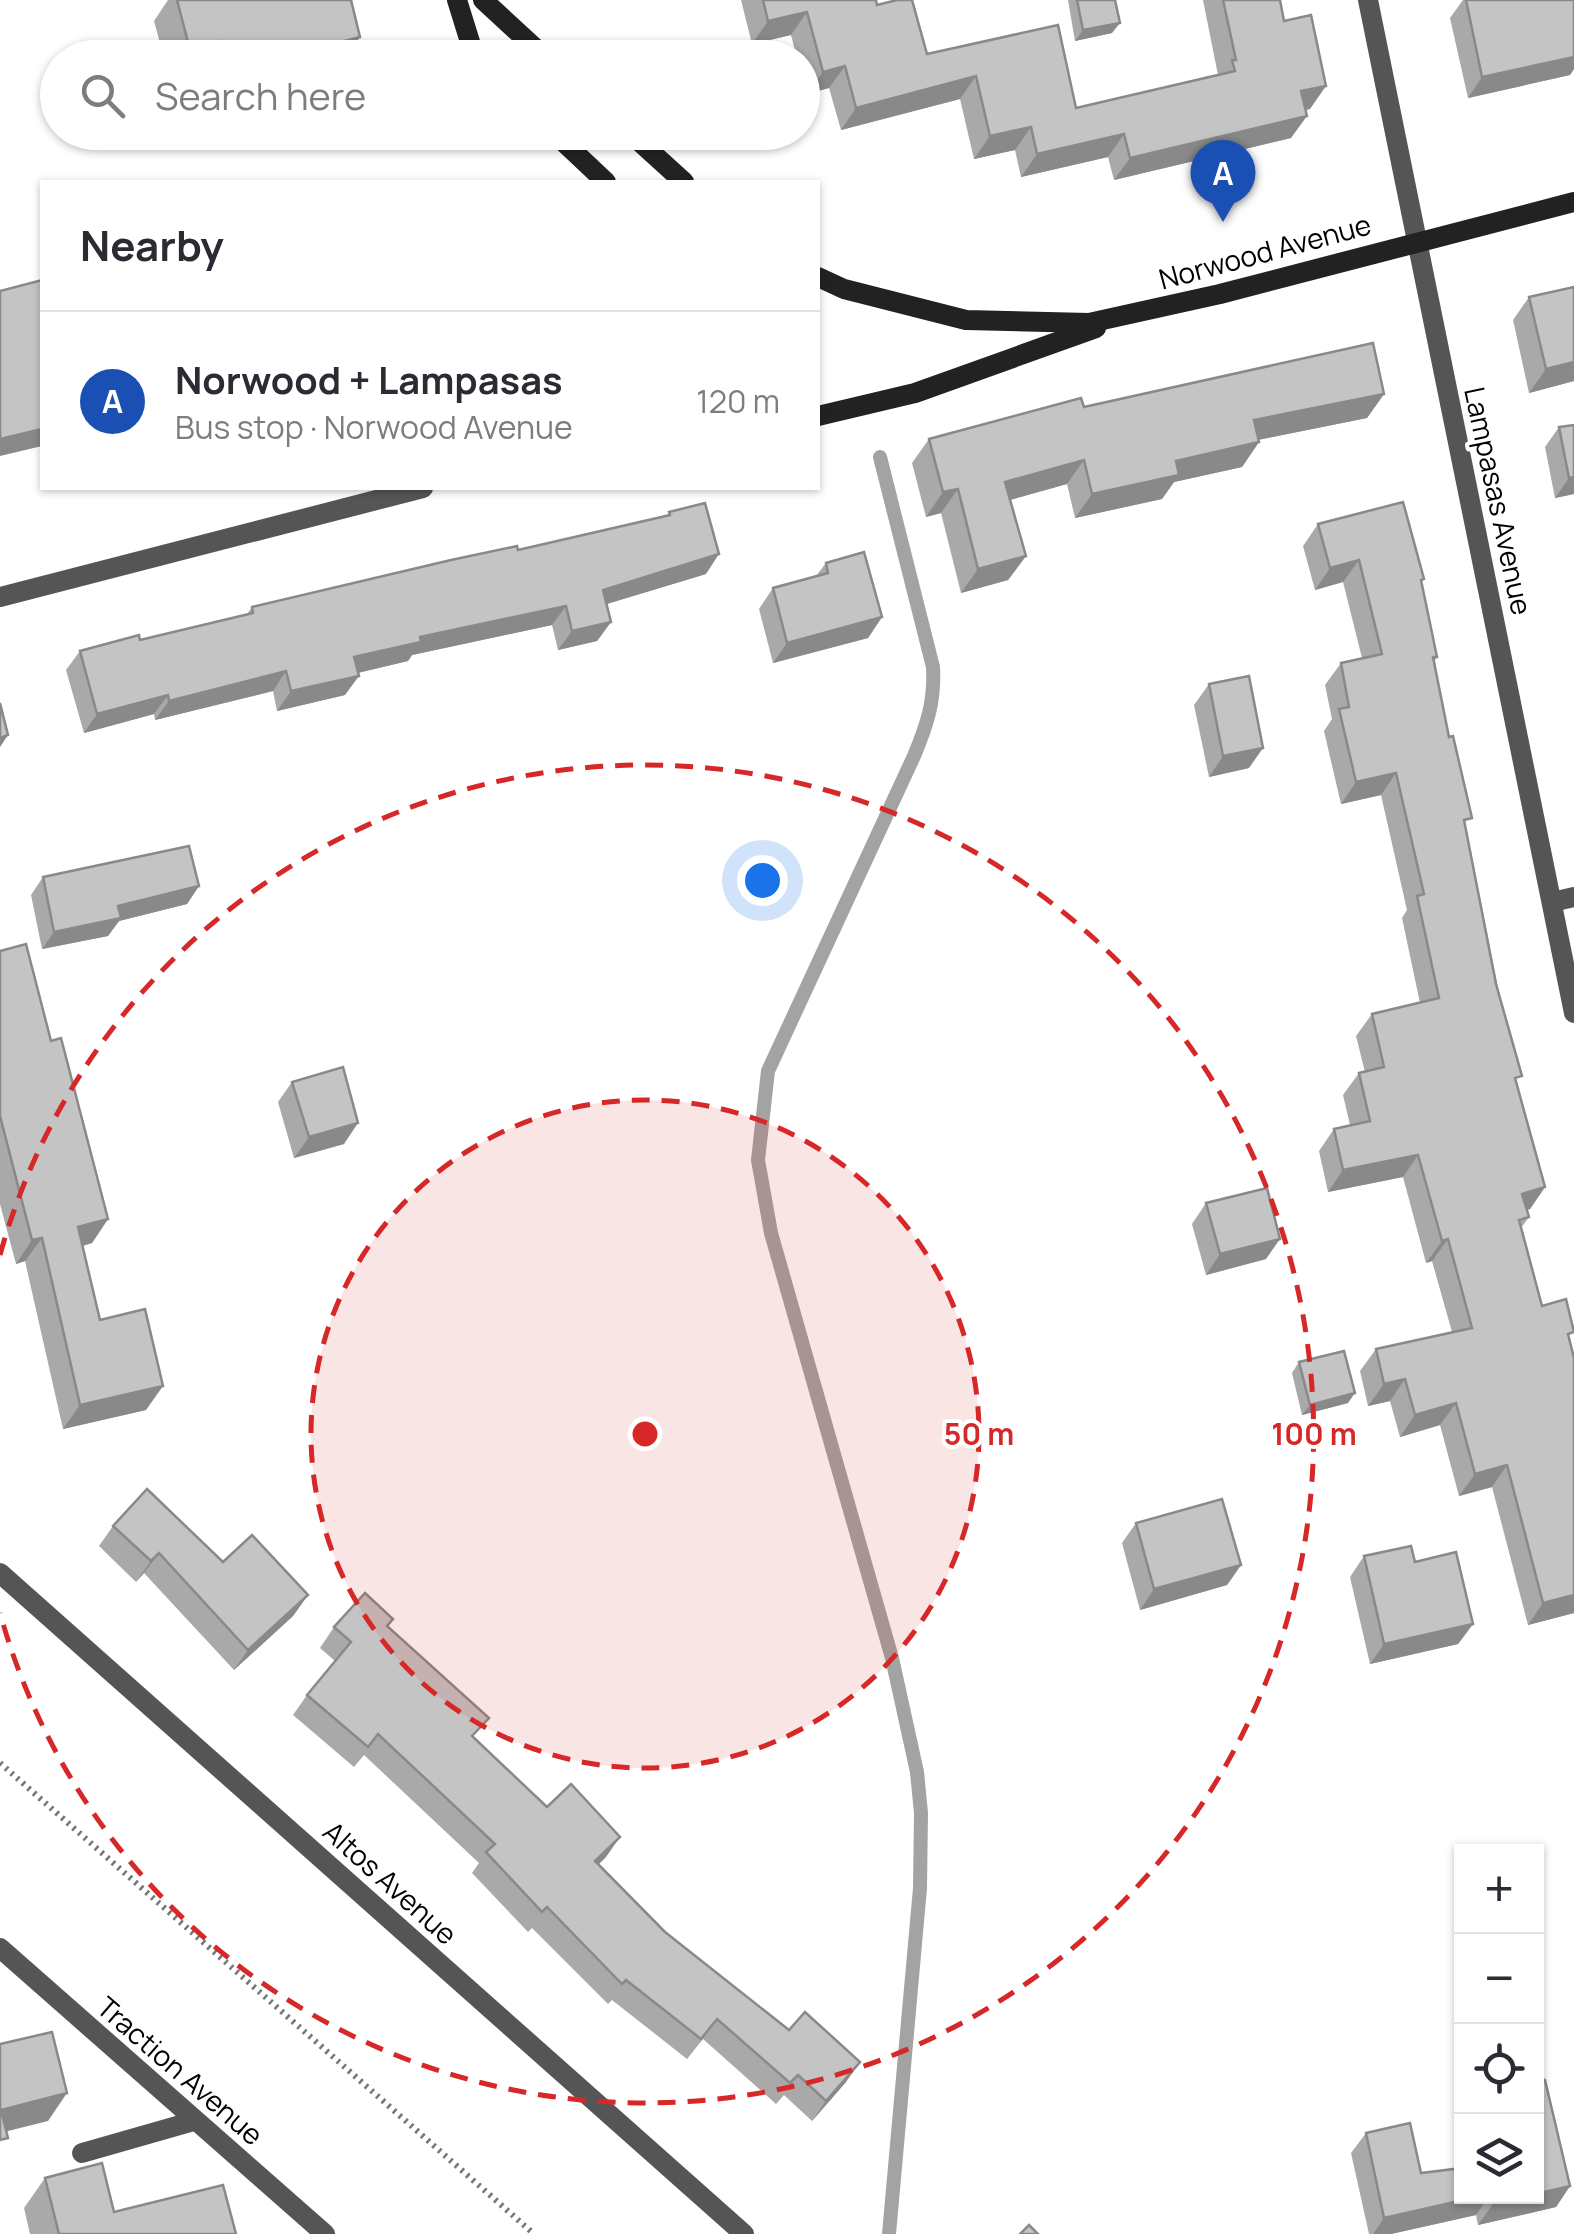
<!DOCTYPE html>
<html lang="en">
<head>
<meta charset="utf-8">
<style>
  body { margin:0; font-family:Manrope,sans-serif; background:#f2f2f3; color:#2b2b33 }
  .controls { position:absolute; right:30px; bottom:30px; display:grid; overflow:hidden; border-radius:0px; box-shadow:0 2px 8px #0004 }
  .controls button { width:90px; height:90px; display:grid; place-items:center; padding:0; border:0; border-bottom:2px solid #e1e1e2; background:#fff; color:#2b2b33; font:50px sans-serif }
  .you { position:absolute; left:762px; top:880px; width:35px; height:35px; margin:-25px; border:8px solid #fff; border-radius:50%; background:#1a73e8; box-shadow:0 0 0 15px #1a73e833 }
  .badge { display:grid; place-items:center; width:65px; height:65px; border-radius:50%; background:#000; color:#fff; font-size:32px; font-weight:700 }
  .pin { position:absolute; translate:-50% -82px; filter:drop-shadow(0 2px 5px #0008) }
  .pin::after { content:''; position:absolute; top:52px; width:35px; height:30px; background:inherit; clip-path:polygon(0 0,100% 0,50% 100%) }
  .list { margin:0; padding:0; list-style:none }
  h2 { display:flex; justify-content:space-between; align-items:center; height:130px; margin:0; padding:0 40px; font-size:42px }
  h2 small { font-size:32px; font-weight:400; color:#7c7c81 }
  .list li { display:grid; grid-template-columns:65px 1fr auto; gap:30px; align-items:center; box-sizing:border-box; height:180px; padding:0 40px; border-top:2px solid #e1e1e2 }
  .list b { display:block; font-size:38px; white-space:nowrap }
  .list p { margin:0; font-size:32px; white-space:nowrap; color:#7c7c81 }
  .list em { font-size:32px; font-style:normal; color:#7c7c81 }
  .icon { flex:none; width:55px; height:55px; fill:none; stroke:currentColor; stroke-width:2; stroke-linecap:round; stroke-linejoin:round }
  .map { position:relative; flex:none; width:1574px; height:2234px; overflow:hidden }
  .search { position:absolute; background:#fff; box-shadow:0 2px 8px #0004; left:40px; top:40px; width:780px; height:110px; display:flex; align-items:center; gap:25px; box-sizing:border-box; padding:0 35px; border-radius:55px; color:#7c7c81; font-size:38px }
  .panel { position:absolute; background:#fff; box-shadow:0 2px 8px #0004; left:40px; top:180px; width:780px; height:310px; border-radius:0px }
  .map>svg:first-child { display:block }
  .lines { fill:none; stroke-linecap:round; stroke-linejoin:round }
  .stream { stroke:#a3a3a3; stroke-width:14 }
  .path { stroke:#777; stroke-width:6; stroke-dasharray:2.5 5; stroke-linecap:butt }
  .lane { stroke:#555; stroke-width:20 }
  .street { stroke:#555; stroke-width:20 }
  .secondary { stroke:#222; stroke-width:20 }
  .wall { fill:#a9a9a9 }
  .shaded-wall { fill:#898989 }
  .building { fill:#c4c4c4; stroke:#898989; stroke-width:2.5 }
  .ring { fill:none; stroke:#d62828; stroke-width:5; stroke-dasharray:18 12 }
  .labels { text-anchor:middle; stroke-width:8; stroke-linejoin:round; paint-order:stroke }
  .street-label { font-size:28px; fill:#000; stroke:#fff }
  .centre { fill:#d62828; stroke:#fff; stroke-width:5 }
  .ring-label { font-size:30px; text-anchor:middle; font-weight:bold; fill:#d62828; stroke:#fff; stroke-width:8; stroke-linejoin:round; paint-order:stroke }
</style>
</head>
<body>
<div class="map">
<svg width="1574" height="2234" viewBox="0 0 1574 2234">
  <rect width="100%" height="100%" fill="#fff"/>
  <g class="lines">
    <!-- stream -->
    <path class="stream" d="M880,457L933,667C935,701 927,725 914,756L768,1071L758,1160L771,1233L892,1658L917,1772L921,1813L920,1888L889,2234"/>
    <!-- path -->
    <path class="path" d="M0,1763L534,2234"/>
    <!-- lane -->
    <path class="lane" d="M82,2153L194,2121"/>
    <!-- street -->
    <g class="street">
      <path d="M1368,0L1574,1013"/>
      <path d="M0,597L423,488"/>
      <path d="M1552,902L1574,897"/>
      <path d="M0,1573L744,2234"/>
      <path d="M0,1948L325,2234"/>
    </g>
    <!-- secondary -->
    <g class="secondary">
      <path d="M457,0L475,58"/>
      <path d="M483,0L546,58"/>
      <path d="M553,132L606,182"/>
      <path d="M629,132L684,182"/>
      <path d="M818,277L844,289L966,320L1089,323L1220,294L1574,202"/>
      <path d="M818,416L915,393L1096,328"/>
    </g>
  </g>
  <!-- wall -->
  <g class="wall">
    <path d="M168,0H351L346,58H164L154,21Z"/>
    <path d="M741,0H876L877,5L927,54L1076,108L1218,75L1203,0H1280L1284,21L1310,109L1305,110L1291,138L1114,180L1108,157L1021,177L1015,150L974,159L960,99L841,130L829,88L807,94L802,77V58H797L791,35L752,44Z"/>
    <path d="M1068,0H1115L1112,33L1075,41Z"/>
    <path d="M1463,0H1574V69L1570,75L1468,98L1450,18Z"/>
    <path d="M1529,297L1574,381L1529,393L1513,320Z"/>
    <path d="M1384,394L1367,418L1258,440L1259,442L1242,467L1174,482L1162,499L1075,518L1067,484L1010,500L1026,556L1008,580L961,593L941,513L926,517L912,463L929,439L1084,407Z"/>
    <path d="M1574,425V494L1555,498L1545,447L1559,427Z"/>
    <path d="M669,512L706,574L607,604L611,622L597,641L558,650L552,625L412,655L408,661L358,673L345,695L277,711L273,691L155,720L154,714L84,733L66,670L80,651L140,640L247,614L252,607L518,550L667,516Z"/>
    <path d="M1318,524L1424,579L1421,582L1437,657L1434,662L1466,827L1517,1083L1545,1187L1530,1209L1527,1210L1529,1217L1521,1228L1542,1306L1569,1339L1574,1358V1613L1528,1625L1492,1487L1459,1496L1440,1425L1400,1437L1390,1401L1368,1406L1360,1371L1376,1349L1452,1332L1432,1261L1426,1263L1403,1177L1328,1192L1319,1151L1334,1129L1350,1125L1343,1095L1359,1073L1365,1072L1356,1036L1372,1014L1420,1003L1402,918L1407,910L1381,795L1341,804L1324,731L1332,719L1325,685L1341,663L1362,658L1343,582L1315,590L1303,546Z"/>
    <path d="M826,563L882,617L868,638L773,663L759,609L773,588L816,576Z"/>
    <path d="M1209,684L1249,768L1209,777L1194,705Z"/>
    <path d="M43,877L199,886L187,904L119,921L108,936L42,949L31,895Z"/>
    <path d="M0,951L51,1041L108,1219L92,1243L83,1246L100,1320L146,1410L63,1429L25,1261L16,1264L0,1204Z"/>
    <path d="M292,1082L344,1144L294,1158L278,1102Z"/>
    <path d="M1206,1203L1266,1259L1206,1275L1192,1224Z"/>
    <path d="M1299,1362L1348,1403L1302,1415L1292,1373Z"/>
    <path d="M1136,1523L1241,1565L1227,1585L1140,1610L1122,1543Z"/>
    <path d="M113,1526L223,1562L308,1595L293,1616L234,1670L144,1573L136,1582L99,1546Z"/>
    <path d="M1364,1556L1415,1562L1473,1624L1458,1644L1370,1664L1350,1577Z"/>
    <path d="M393,1619L388,1627L475,1739L547,1807L606,1857L599,1864L665,1932L846,2082L812,2121L784,2095L776,2104L703,2039L687,2059L612,2000L608,2004L532,1928L528,1932L472,1873L479,1863L364,1755L354,1767L293,1715L307,1695L335,1661L320,1648L334,1627Z"/>
    <path d="M1366,2133L1421,2173L1462,2196H1536L1570,2186L1556,2207L1478,2225L1476,2215L1391,2234H1369L1351,2153Z"/>
    <path d="M45,2178L114,2212L236,2234H30L24,2208Z"/>
  </g>
  <!-- shaded-wall -->
  <g class="shaded-wall">
    <path d="M807,12L791,35L752,44L768,21Z"/>
    <path d="M1120,23L1112,33L1075,41L1083,30Z"/>
    <path d="M360,37L346,58H279Z"/>
    <path d="M222,41L211,58H185L190,50Z"/>
    <path d="M1574,52V69L1570,75L1468,98L1482,77Z"/>
    <path d="M845,66L829,88L807,94L823,72Z"/>
    <path d="M976,76L960,99L841,130L856,108Z"/>
    <path d="M1326,86L1310,109L1285,114L1301,91Z"/>
    <path d="M1307,116L1291,138L1114,180L1130,158Z"/>
    <path d="M1031,127L1015,150L974,159L990,136Z"/>
    <path d="M1124,134L1108,157L1021,177L1037,154Z"/>
    <path d="M1574,362V381L1529,393L1546,369Z"/>
    <path d="M1384,394L1367,418L1237,444L1254,420Z"/>
    <path d="M42,429V446L0,456V439Z"/>
    <path d="M1259,442L1242,467L1174,482L1162,499L1075,518L1092,494L1176,461Z"/>
    <path d="M1084,460L1067,484L988,506L1005,482Z"/>
    <path d="M1574,477V494L1555,498L1569,478Z"/>
    <path d="M958,489L941,513L926,517L943,492Z"/>
    <path d="M719,554L706,574L590,609L603,590Z"/>
    <path d="M1026,556L1008,580L961,593L978,569Z"/>
    <path d="M1359,560L1343,582L1315,590L1330,568Z"/>
    <path d="M566,606L552,625L412,655L408,661L340,677L354,657L420,637Z"/>
    <path d="M882,617L868,638L773,663L787,643Z"/>
    <path d="M611,622L597,641L558,650L572,631Z"/>
    <path d="M286,671L273,691L155,720L169,701Z"/>
    <path d="M359,676L345,695L277,711L291,691Z"/>
    <path d="M168,695L154,714L84,733L97,714Z"/>
    <path d="M8,735L0,747V738Z"/>
    <path d="M1263,748L1249,768L1209,777L1223,756Z"/>
    <path d="M1396,773L1381,795L1341,804L1356,782Z"/>
    <path d="M199,886L187,904L119,921L108,936L42,949L54,932L118,906Z"/>
    <path d="M358,1123L344,1144L294,1158L309,1137Z"/>
    <path d="M1418,1155L1403,1177L1328,1192L1343,1170Z"/>
    <path d="M1545,1187L1530,1209L1507,1216L1522,1194Z"/>
    <path d="M108,1219L92,1243L62,1251L78,1227Z"/>
    <path d="M42,1238L25,1261L16,1264L32,1240Z"/>
    <path d="M1280,1239L1266,1259L1206,1275L1220,1254Z"/>
    <path d="M1448,1239L1432,1261L1426,1263L1442,1241Z"/>
    <path d="M1405,1379L1390,1401L1368,1406L1384,1384Z"/>
    <path d="M163,1386L146,1410L63,1429L80,1405Z"/>
    <path d="M1355,1393L1348,1403L1302,1415L1310,1405Z"/>
    <path d="M1456,1403L1440,1425L1400,1437L1415,1415Z"/>
    <path d="M1507,1465L1492,1487L1459,1496L1475,1474Z"/>
    <path d="M159,1553L144,1573L136,1582L151,1561Z"/>
    <path d="M1241,1565L1227,1585L1140,1610L1154,1589Z"/>
    <path d="M308,1595L293,1616L234,1670L248,1650Z"/>
    <path d="M1574,1595V1613L1528,1625L1543,1603Z"/>
    <path d="M1473,1624L1458,1644L1370,1664L1384,1644Z"/>
    <path d="M620,1837L606,1857L581,1881L595,1861Z"/>
    <path d="M860,2062L846,2082L812,2121L826,2101Z"/>
    <path d="M67,2093L48,2121L0,2133L1,2110Z"/>
    <path d="M1570,2186L1556,2207L1478,2225L1493,2204L1526,2196H1536V2194Z"/>
    <path d="M1481,2196H1489L1476,2215L1391,2234H1373L1384,2218Z"/>
  </g>
  <!-- building -->
  <g class="building">
    <path d="M177,0H351L360,37L279,58H226L222,41L190,50Z"/>
    <path d="M763,0H876L877,5L897,0H912L927,54L1058,25L1076,108L1235,71L1232,60H1236L1223,0H1280L1284,21L1311,15L1326,86L1301,91L1307,116L1130,158L1124,134L1037,154L1031,127L990,136L976,76L856,108L845,66L823,72L807,12L768,21Z"/>
    <path d="M1077,0H1115L1120,23L1083,30Z"/>
    <path d="M1466,0H1574V57L1482,77Z"/>
    <path d="M42,280V429L0,439V291Z"/>
    <path d="M1574,287V362L1546,369L1529,297Z"/>
    <path d="M1373,343L1384,394L1254,420L1259,442L1176,461L1179,475L1092,494L1084,460L1005,482L1026,556L978,569L958,489L943,492L929,439L1081,398L1084,407Z"/>
    <path d="M1574,425V477L1569,478L1559,427Z"/>
    <path d="M1403,502L1424,579L1421,580L1437,657H1433L1449,737L1453,736L1472,818L1464,820L1496,984L1522,1076L1515,1078L1545,1187L1522,1194L1529,1217L1519,1220L1542,1306L1566,1299L1574,1332L1568,1334L1574,1358V1595L1543,1603L1507,1465L1475,1474L1456,1403L1415,1415L1405,1379L1384,1384L1376,1349L1472,1328L1448,1239L1442,1241L1418,1155L1343,1170L1334,1129L1370,1121L1359,1073L1384,1067L1372,1014L1439,998L1417,896L1424,894L1396,773L1356,782L1339,709L1349,707L1341,663L1382,654L1359,560L1330,568L1318,524Z"/>
    <path d="M705,503L719,554L603,590L611,622L572,631L566,606L420,637L421,642L354,657L359,676L291,691L286,671L169,701L168,695L97,714L80,651L139,635L140,640L253,613L252,607L451,560L517,546L518,550L670,515L669,512Z"/>
    <path d="M864,552L882,617L787,643L773,588L828,573L826,563Z"/>
    <path d="M1249,676L1263,748L1223,756L1209,684Z"/>
    <path d="M0,703L8,735L0,738Z"/>
    <path d="M189,846L199,886L118,906L121,918L54,932L43,877Z"/>
    <path d="M26,944L51,1041L61,1038L108,1219L78,1227L100,1320L145,1309L163,1386L80,1405L42,1238L32,1240L0,1116V951Z"/>
    <path d="M343,1067L358,1123L309,1137L292,1082Z"/>
    <path d="M1267,1188L1280,1239L1220,1254L1206,1203Z"/>
    <path d="M1344,1351L1355,1393L1310,1405L1299,1362Z"/>
    <path d="M147,1489L223,1562L252,1535L308,1595L248,1650L159,1553L151,1561L113,1526Z"/>
    <path d="M1222,1499L1241,1565L1154,1589L1136,1523Z"/>
    <path d="M1411,1546L1415,1562L1456,1552L1473,1624L1384,1644L1364,1556Z"/>
    <path d="M365,1593L393,1619L387,1626L489,1718L472,1736L547,1807L571,1784L620,1837L595,1861L665,1932L789,2030L805,2012L860,2062L826,2101L798,2075L790,2083L717,2019L701,2039L626,1980L622,1984L547,1907L542,1912L486,1852L495,1844L378,1734L368,1747L307,1695L351,1642L334,1627Z"/>
    <path d="M52,2032L67,2093L1,2110L8,2138L0,2140V2044Z"/>
    <path d="M1545,2080L1570,2186L1536,2194V2082Z"/>
    <path d="M1410,2123L1421,2173L1462,2168V2196H1481L1384,2218L1366,2133Z"/>
    <path d="M102,2163L114,2212L223,2185L236,2234H59L45,2178Z"/>
    <path d="M1491,2196H1526L1493,2204Z"/>
    <path d="M1029,2225L1038,2234H1020Z"/>
  </g>
  <!-- distance rings -->
  <circle cx="645" cy="1434" r="334" fill="#d62828" fill-opacity=".12"/>
  <g class="ring">
    <circle cx="645" cy="1434" r="334"/>
    <path d="M0 1255A669 669 0 1 1 0 1613"/>
  </g>
  <g class="labels">
    <!-- street labels -->
    <g class="street-label">
      <text transform="translate(1265 252) rotate(-15)" y="10">Norwood Avenue</text>
      <text transform="translate(1498 501) rotate(78)" y="10">Lampasas Avenue</text>
      <text transform="translate(390 1883) rotate(42)" y="10">Altos Avenue</text>
      <text transform="translate(180 2071) rotate(41)" y="10">Traction Avenue</text>
    </g>
  </g>
  <circle cx="645" cy="1434" r="15" class="centre"/>
  <g class="ring-label">
    <text x="979" y="1445">50 m</text>
    <text x="1314" y="1445">100 m</text>
  </g>
</svg>
<div class="controls">
<button>+</button>
<button>−</button>
<button><svg class="icon" aria-label="locate" viewBox="0 0 24 24"><circle cx="12" cy="12" r="6"/><path d="M12 2v4M12 18v4M2 12h4M18 12h4"/></svg></button>
<button><svg class="icon" aria-label="layers" viewBox="0 0 24 24"><path d="M12 4l9 5-9 5-9-5zM3 14l9 5 9-5"/></svg></button>
</div>
<div class="you"></div>
<div class="pin badge" style="left:1223px;top:222px;background:#1a4fb4">A</div>
<div class="search"><svg class="icon" aria-label="search" viewBox="0 0 24 24"><circle cx="10" cy="10" r="6"/><path d="M15 15l6 6"/></svg>Search here</div>
<section class="panel">
<h2>Nearby<small></small></h2>
<ul class="list">
<li><span class="badge" style="background:#1a4fb4">A</span><div><b>Norwood + Lampasas</b><p>Bus stop · Norwood Avenue</p></div><em>120 m</em></li>
</ul>
</section>
</div>
</body>
</html>
